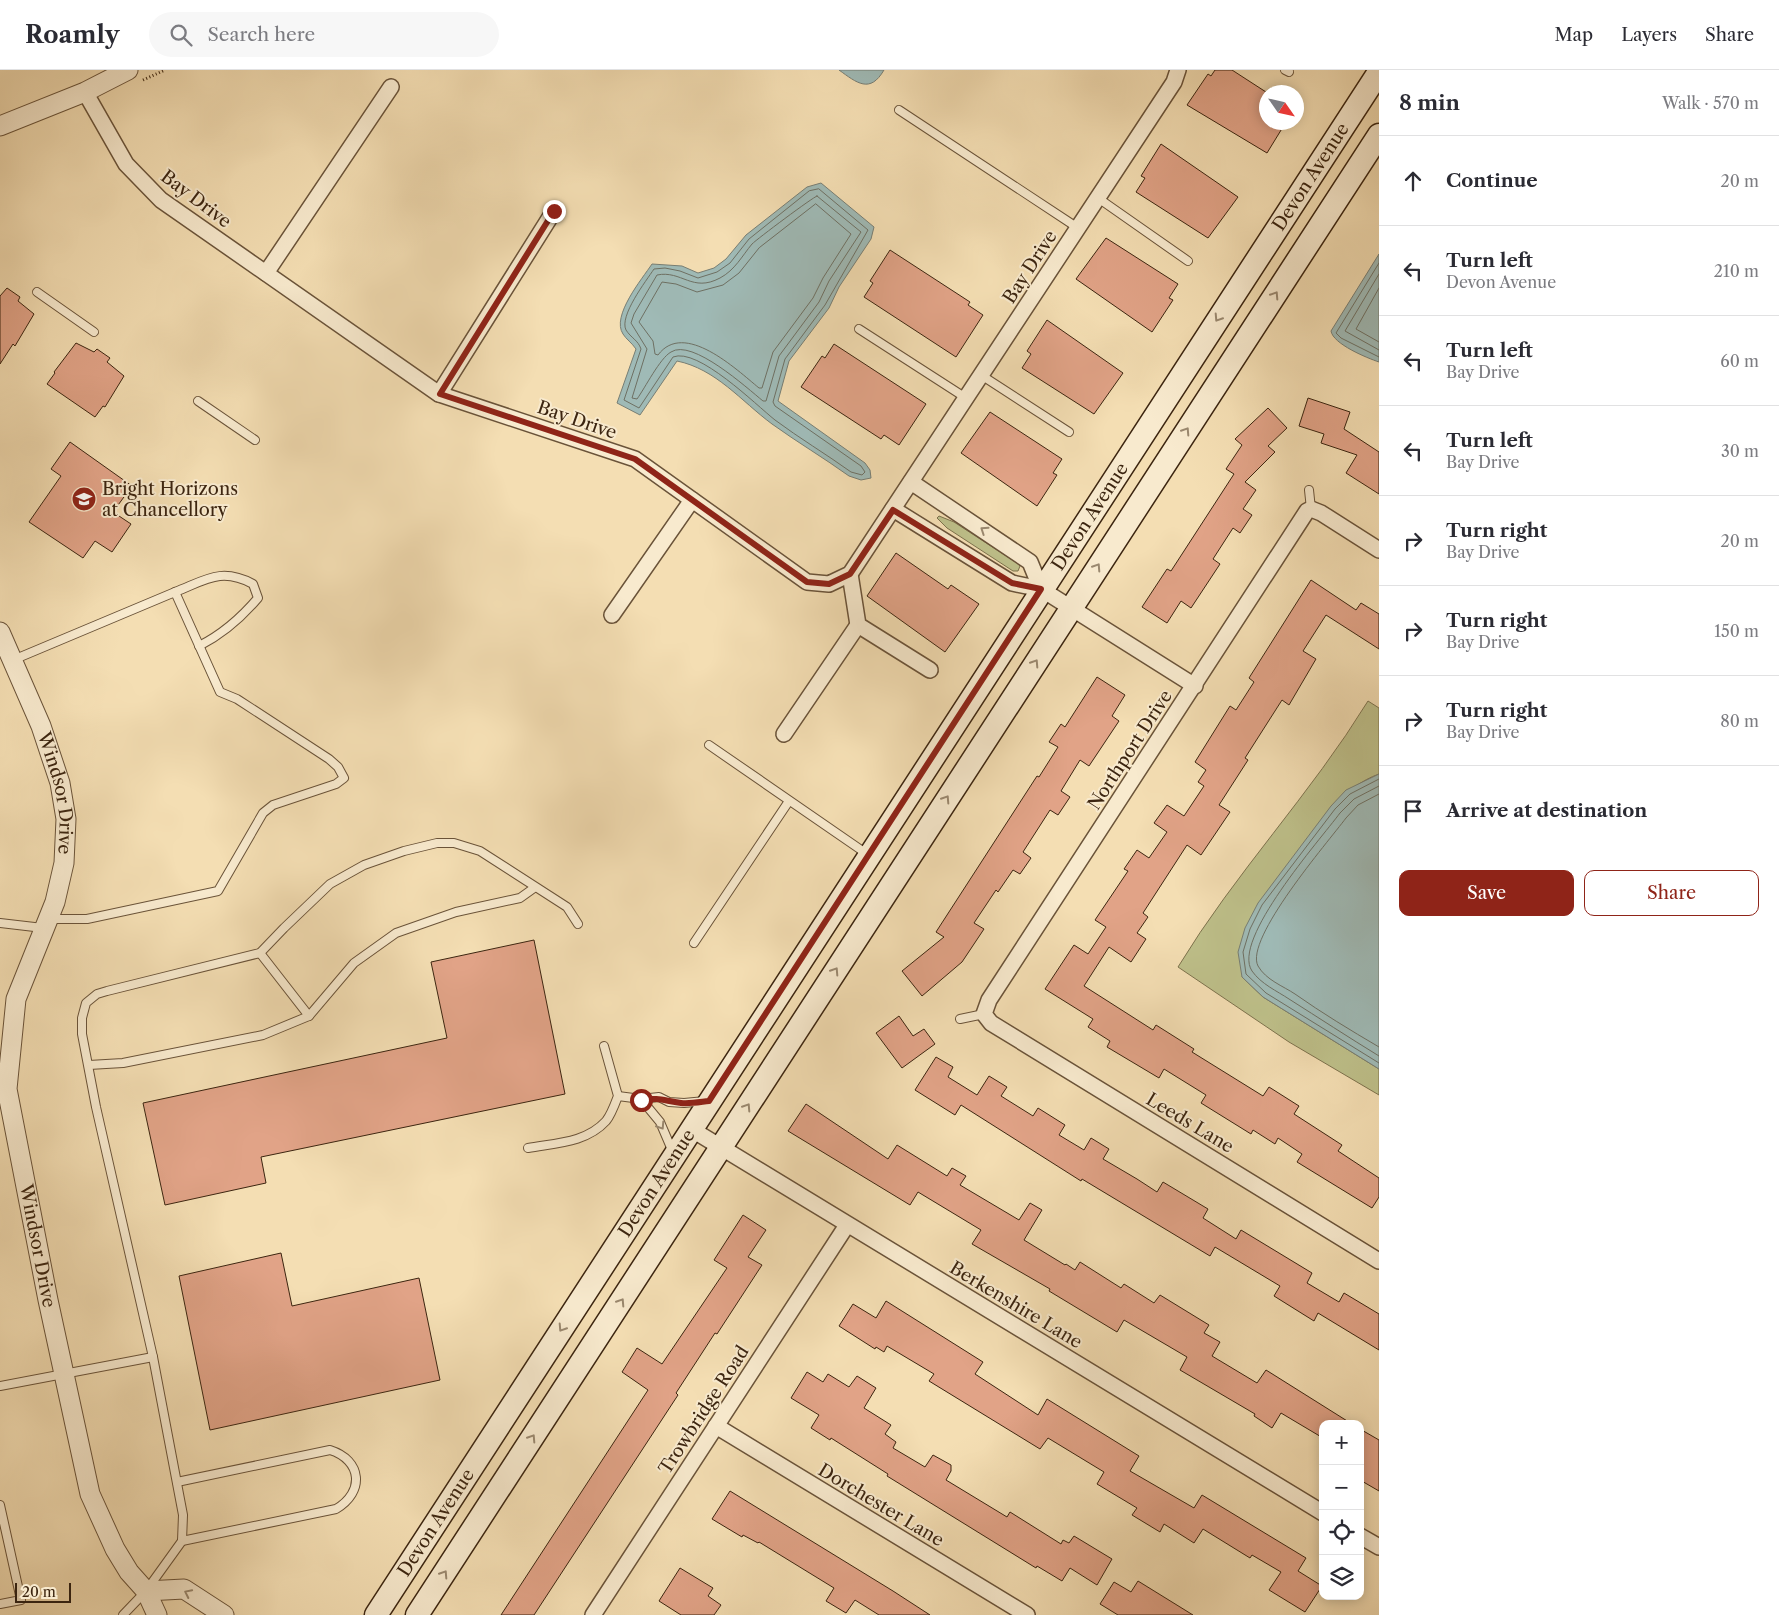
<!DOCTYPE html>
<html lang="en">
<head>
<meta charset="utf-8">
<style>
  body { margin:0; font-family:"Libre Caslon Text",serif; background:#f7f7f7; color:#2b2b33 }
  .controls { position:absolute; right:15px; bottom:15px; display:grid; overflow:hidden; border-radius:10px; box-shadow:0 2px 12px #0003 }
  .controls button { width:45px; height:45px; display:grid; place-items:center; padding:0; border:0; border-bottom:1px solid #e1e1e2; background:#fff; color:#2b2b33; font:25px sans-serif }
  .compass { position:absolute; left:1259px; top:15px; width:45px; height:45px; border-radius:50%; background:#fff; box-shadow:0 2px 12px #0003; rotate:124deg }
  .scale { position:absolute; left:15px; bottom:12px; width:56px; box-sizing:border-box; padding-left:5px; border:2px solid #3c2510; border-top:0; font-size:14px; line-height:18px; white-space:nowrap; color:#3c2510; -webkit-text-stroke:4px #f8eace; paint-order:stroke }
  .stop { position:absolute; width:15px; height:15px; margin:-11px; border:4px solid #8f2418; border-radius:50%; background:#fff }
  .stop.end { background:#8f2418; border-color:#fff; box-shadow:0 1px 5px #0008 }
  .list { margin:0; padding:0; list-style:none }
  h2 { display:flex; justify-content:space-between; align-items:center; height:65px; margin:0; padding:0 20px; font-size:21px }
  h2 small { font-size:16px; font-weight:400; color:#7c7c81 }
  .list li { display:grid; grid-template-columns:32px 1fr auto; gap:15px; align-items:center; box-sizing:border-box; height:90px; padding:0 20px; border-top:1px solid #e1e1e2 }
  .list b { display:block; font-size:19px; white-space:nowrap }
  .list p { margin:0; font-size:16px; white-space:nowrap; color:#7c7c81 }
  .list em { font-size:16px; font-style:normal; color:#7c7c81 }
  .actions { display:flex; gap:10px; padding:15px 20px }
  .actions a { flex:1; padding:11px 0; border:1px solid #8f2418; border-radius:10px; text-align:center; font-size:18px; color:#8f2418 }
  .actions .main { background:#8f2418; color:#fff }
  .icon { flex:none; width:28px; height:28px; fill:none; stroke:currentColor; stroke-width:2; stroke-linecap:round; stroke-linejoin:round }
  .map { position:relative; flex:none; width:1379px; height:1545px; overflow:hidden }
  header { display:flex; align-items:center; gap:30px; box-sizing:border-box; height:70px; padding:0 25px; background:#fff; border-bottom:1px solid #e1e1e2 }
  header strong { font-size:24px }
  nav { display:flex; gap:28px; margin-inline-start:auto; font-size:18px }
  .search { width:350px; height:45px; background:#f7f7f7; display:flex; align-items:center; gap:12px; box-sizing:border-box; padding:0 18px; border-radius:28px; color:#7c7c81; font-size:19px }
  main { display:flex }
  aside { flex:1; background:#fff }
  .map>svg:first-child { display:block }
  .green { fill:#bec08a; stroke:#7d724d }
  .water { fill:#9fbab6; stroke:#777e74 }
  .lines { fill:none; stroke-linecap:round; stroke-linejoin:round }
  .shore { stroke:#6e7063; stroke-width:1 }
  .building { fill:#e1a387; stroke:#3c2510 }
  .service-casing { stroke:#6a5339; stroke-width:10 }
  .minor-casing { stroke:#6a5339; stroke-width:18 }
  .tertiary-casing { stroke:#6a5339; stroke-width:21 }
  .secondary-casing { stroke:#3c2510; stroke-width:25 }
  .path { stroke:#3c2510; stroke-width:3; stroke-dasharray:1 2.5; stroke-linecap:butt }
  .service { stroke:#f8eace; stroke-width:8 }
  .minor { stroke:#f8eace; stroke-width:15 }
  .tertiary { stroke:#f8eace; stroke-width:19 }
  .secondary { stroke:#f8eace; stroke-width:22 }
  .oneway { stroke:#9a886f }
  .route { stroke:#8f2418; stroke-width:6 }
  .labels { text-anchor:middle; stroke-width:4; stroke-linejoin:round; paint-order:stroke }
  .street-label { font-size:18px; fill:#3c2510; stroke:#f8eace }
  .poi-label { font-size:18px; fill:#3c2510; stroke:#f8eace; text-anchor:start }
</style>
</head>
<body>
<header>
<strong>Roamly</strong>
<div class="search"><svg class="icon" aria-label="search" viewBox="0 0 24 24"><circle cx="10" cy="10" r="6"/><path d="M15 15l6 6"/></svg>Search here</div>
<nav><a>Map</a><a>Layers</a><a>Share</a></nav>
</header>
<main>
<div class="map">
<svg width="1379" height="1545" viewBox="0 0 1379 1545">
  <rect width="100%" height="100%" fill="#f4deb3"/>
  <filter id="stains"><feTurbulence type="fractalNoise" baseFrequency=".004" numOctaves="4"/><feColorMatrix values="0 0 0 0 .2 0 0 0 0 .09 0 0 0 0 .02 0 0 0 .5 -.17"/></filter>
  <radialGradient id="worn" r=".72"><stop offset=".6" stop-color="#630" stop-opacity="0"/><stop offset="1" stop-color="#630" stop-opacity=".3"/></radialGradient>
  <!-- green -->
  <g class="green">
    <path d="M939,446L954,452L1017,493L1020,496L1018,501H1013L947,458L937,448Z"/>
    <path d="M1368,631L1379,638V704C1309,729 1271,843 1242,907L1263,927L1379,999V1025L1289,972L1178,897C1235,803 1311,724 1368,631Z"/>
  </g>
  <!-- water -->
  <g class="water">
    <path d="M839,0H884C870,24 857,13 839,0Z"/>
    <path d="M821,113L874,157L871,169L839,217L829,238L789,291L778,331L865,393L870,400L871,408L861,410L849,406C824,388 797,372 772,354C741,331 716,299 677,291L640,345L617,333L636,279C632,273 626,269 623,264C611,246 642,209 652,194L682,196L698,203L714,198L726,189L746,165L807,117Z"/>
    <path d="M1379,184V292C1367,288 1333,274 1331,261Z"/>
    <path d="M1379,704V999L1263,927L1242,907L1238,882L1245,858L1258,833L1331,736L1346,720Z"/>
  </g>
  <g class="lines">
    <!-- shore -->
    <g class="shore">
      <path d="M819,119L868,160L825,235L785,289L773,332L775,336L861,396L865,402L862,405L851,402C826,384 799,368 775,350C756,335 698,277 673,287L639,338L624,330L641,279C638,270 631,268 626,260C619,246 646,211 654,199L665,198L680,201L698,208L717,202L730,193L749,169L809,121Z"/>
      <path d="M817,126L861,162L829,211L819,232L779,286L766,331H763C747,318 692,268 671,282C660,288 645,318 637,329L632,328L647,279L631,253L634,244L657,205C682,200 692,223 720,208C735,200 742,186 752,174C757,169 813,127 817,126Z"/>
      <path d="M816,134L851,164L823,208L813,228L773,282L762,318H759C736,299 684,250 658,285L655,284L653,271L639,252L662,212L676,214L697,222L723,215L739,203L759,178Z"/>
      <path d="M1379,193L1336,263L1341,268L1379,287"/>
      <path d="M1379,204L1345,261L1379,280"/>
      <path d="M1379,218L1356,259L1379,272"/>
      <path d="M1379,709L1350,724L1335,739L1262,835L1250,859L1243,882L1246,904L1266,923L1379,993"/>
      <path d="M1379,716L1354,729L1340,743C1320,770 1231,870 1252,901C1261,914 1277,921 1289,929C1319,948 1348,967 1379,986"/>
      <path d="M1379,724L1358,735L1346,748C1328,772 1244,869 1258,896C1266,910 1283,916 1295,924C1322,943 1350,960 1379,977"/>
    </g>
  </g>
  <!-- building -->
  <g class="building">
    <path d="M1215,0H1232L1266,22V52H1286L1267,83L1187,35L1208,4L1211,6Z"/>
    <path d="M1161,74L1238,127L1208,168L1136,122L1145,108L1141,106Z"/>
    <path d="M1106,168L1178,214L1169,228L1173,230L1152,262L1076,209Z"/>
    <path d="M890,180L970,232L968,235L983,245L956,287L864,227L873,213L870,211Z"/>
    <path d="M7,218L20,227L18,231L34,244L15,276L13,274L0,294V226Z"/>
    <path d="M1047,250L1123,303L1094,344L1022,298L1031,284L1027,281Z"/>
    <path d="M76,273L94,282L97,279L110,288L107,292L124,306L105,337L103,336L95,347L47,314L55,303L54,302Z"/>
    <path d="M834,274L926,334L899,375L884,365L881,369L801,317L822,286L825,288Z"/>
    <path d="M1308,328L1350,342L1344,359L1379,382V424L1346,403L1357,385L1321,373L1324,364L1299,356Z"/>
    <path d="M1268,338L1287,358L1268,376L1275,382L1245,412L1256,420L1243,439L1252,445L1240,463L1233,458L1213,489L1220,494L1191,538L1181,531L1167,553L1142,537L1167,499L1171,501L1234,404L1226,399L1242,375L1235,369Z"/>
    <path d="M990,342L1062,389L1053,403L1057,405L1037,436L961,383Z"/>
    <path d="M70,372L132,416L113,442L131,454L112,482L95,471L83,488L29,452L61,406L51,399Z"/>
    <path d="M896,483L948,519L951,515L979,534L945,582L867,526Z"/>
    <path d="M1311,510L1356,540L1361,533L1379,544V579L1326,545L1303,581L1316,589L1289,635L1282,630L1245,688L1248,690L1219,735L1230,742L1201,785L1187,775L1143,843L1148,847L1137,863L1146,869L1131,892L1109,877L1084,916L1153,960L1156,955L1194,979L1192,982L1263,1026L1269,1017L1299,1036L1294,1044L1342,1075L1338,1081L1379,1108V1127L1372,1138L1297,1092L1302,1084L1278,1068L1275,1074L1253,1060L1251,1064L1201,1033L1206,1025L1164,999L1159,1008L1107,977L1110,971L1088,957L1093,949L1045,919L1074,875L1088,884L1106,857L1095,850L1128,801L1124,799L1137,780L1149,788L1167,762L1154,753L1167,735L1184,746L1204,716L1198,712L1206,700L1195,692L1230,636L1236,640L1254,612L1249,608Z"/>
    <path d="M1097,607L1125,625L1112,646L1119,651L1089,696L1080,690L1061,721L1070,727L1058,745L1050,740L1023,782L1031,788L1020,804L1013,800L998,822L996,820L974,853L984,859L962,892L922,926L902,901L944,867L936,862L1037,706L1039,707L1058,677L1049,672L1061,654L1065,657Z"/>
    <path d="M534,870L565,1024L261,1087L266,1113L165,1135L143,1033L447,968L431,892Z"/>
    <path d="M899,946L913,966L924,959L935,974L902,998L876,963Z"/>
    <path d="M936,987L953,997L948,1007L977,1025L989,1006L1007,1017L1001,1026L1033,1046L1038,1038L1065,1055L1059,1065L1084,1080L1091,1068L1109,1079L1103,1089L1137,1109L1157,1122L1163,1112L1208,1139L1203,1148L1236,1169L1241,1160L1312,1203L1307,1213L1339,1232L1344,1223L1379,1244V1280L1318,1243L1314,1251L1274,1226L1280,1216L1215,1177L1210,1186L1082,1109L1081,1111L961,1035L955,1045L915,1020Z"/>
    <path d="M806,1034L888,1089L897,1075L947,1106L952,1098L966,1106L960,1115L1019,1150L1030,1133L1042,1140L1024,1170L1065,1195L1066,1194L1075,1200L1080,1192L1121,1218L1124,1214L1154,1233L1160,1225L1209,1255L1204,1263L1220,1272L1212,1286L1257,1313L1266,1300L1352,1354H1323V1368L1281,1343L1272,1358L1254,1346L1255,1344L1180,1300L1187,1287L1124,1250L1117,1262L1049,1221L1050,1219L972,1174L981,1160L918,1122L910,1135L788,1061Z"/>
    <path d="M743,1145L766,1160L748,1187L762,1195L717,1264L715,1263L676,1323L678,1325L534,1545H501L648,1320L622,1302L637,1278L662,1294L727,1198L714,1190Z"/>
    <path d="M281,1183L292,1236L419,1208L440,1310L210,1360L179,1206Z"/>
    <path d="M886,1231L983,1292L975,1304L1038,1345L1047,1329L1139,1386L1130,1401L1194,1438L1202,1425L1306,1488L1298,1501L1322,1516L1305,1542L1269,1520L1281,1502L1252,1485L1250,1488L1203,1459L1194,1473L1164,1454L1160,1462L1132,1445L1137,1438L1097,1414L1104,1402L1048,1368L1040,1379L929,1311L934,1304L887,1276L884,1282L876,1277L875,1279L839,1256L853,1234L876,1248Z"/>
    <path d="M807,1302L823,1312L828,1304L849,1317L857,1306L876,1318L864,1338L891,1355L885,1364L896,1372L893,1378L925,1397L933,1385L951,1395V1401L946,1410L1007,1447L1010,1442L1061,1474L1063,1470L1069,1473L1074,1466L1112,1489L1097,1515L1070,1498L1062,1511L1037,1496L1036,1498L887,1406L888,1404L831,1368L830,1370L811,1358L819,1345L791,1328Z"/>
    <path d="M1360,1359L1379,1370V1421L1360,1410Z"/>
    <path d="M730,1421L893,1521L930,1545H879L855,1530L846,1543L826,1531L834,1518L759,1472L758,1473L743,1465L742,1467L712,1449Z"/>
    <path d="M680,1498L713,1518L708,1526L721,1535L714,1545H681L659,1531Z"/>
    <path d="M1138,1511L1193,1545H1118L1100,1534L1114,1512L1131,1522Z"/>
  </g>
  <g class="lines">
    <defs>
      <g id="service">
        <path d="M1285,0L1289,2"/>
        <path d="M899,40L1078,158"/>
        <path d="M1098,128L1188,191"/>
        <path d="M37,222L94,262"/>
        <path d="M859,259L966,328"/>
        <path d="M981,305L1069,362"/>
        <path d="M198,331L255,370"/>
        <path d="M1309,420L1311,439"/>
        <path d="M175,522C206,510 221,497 253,514L258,528C241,548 223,564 199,576"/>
        <path d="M13,590L175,522L220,622L237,629L329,689L338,697L344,708L336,714L273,735L263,743L218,821L87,849H50"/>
        <path d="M709,675L867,784"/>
        <path d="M0,853L43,858"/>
        <path d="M694,873L789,731"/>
        <path d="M260,883L309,946"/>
        <path d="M960,949L984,944"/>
        <path d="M89,995L123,993L263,965L309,946L354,893L396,863L456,842L520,828L534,818"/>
        <path d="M618,1026L641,1029L659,1027L669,1032L684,1033L705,1031"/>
        <path d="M641,1029L660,1052L672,1080"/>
        <path d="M528,1078C555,1073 586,1073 606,1051C611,1045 615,1034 618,1026L604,976"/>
        <path d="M0,1316L153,1287"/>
        <path d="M177,1412L330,1380C362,1390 365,1422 336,1439L182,1471"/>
        <path d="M0,1435L21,1530L0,1534"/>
        <path d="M123,1545L146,1521L182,1471L183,1445L153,1287L96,1037L82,964V948L86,933L97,924L107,921L260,883L284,858L330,814L364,795L404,781L437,773H454L480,781L567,837L578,854"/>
      </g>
      <g id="minor">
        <path d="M85,22L126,94L161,130L439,324L635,389L807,512L829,514L850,504L1174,12L1178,0"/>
        <path d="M266,203L391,17"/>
        <path d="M439,324L554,141"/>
        <path d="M911,412L1030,492L1041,519"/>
        <path d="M893,439L1012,513L1041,519L1195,616"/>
        <path d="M1379,480L1321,443L1311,439L1307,441L989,930L984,944L991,953L1379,1191"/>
        <path d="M850,504L858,555L930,600"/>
        <path d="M612,545L692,430"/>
        <path d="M784,664L858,555"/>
        <path d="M691,1059L1323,1443"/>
        <path d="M716,1356L1027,1545"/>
        <path d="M1360,1466L1379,1477"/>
        <path d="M593,1545L847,1155"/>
      </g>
      <g id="tertiary">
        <path d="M0,56L85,22L128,0"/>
        <path id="s1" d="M0,562L41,656L60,713L66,749L64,793L55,832L16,929L7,1019L48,1230L90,1424L115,1479L129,1502L146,1521L157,1545"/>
        <path d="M146,1521L184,1519L224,1545"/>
      </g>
      <g id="secondary">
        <path id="s2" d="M376,1545L1379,2"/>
        <path d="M417,1545L1379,65"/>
      </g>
    </defs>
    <!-- service casing -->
    <use href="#service" class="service-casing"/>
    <!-- minor casing -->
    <use href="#minor" class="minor-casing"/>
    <!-- tertiary casing -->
    <use href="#tertiary" class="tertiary-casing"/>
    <!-- secondary casing -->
    <use href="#secondary" class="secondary-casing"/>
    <!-- path -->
    <path class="path" d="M143,10L165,0"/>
    <!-- service -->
    <use href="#service" class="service"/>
    <!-- minor -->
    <use href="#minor" class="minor"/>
    <!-- tertiary -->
    <use href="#tertiary" class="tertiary"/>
    <!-- secondary -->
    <use href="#secondary" class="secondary"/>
  </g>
  <!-- one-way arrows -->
  <defs><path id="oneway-chevron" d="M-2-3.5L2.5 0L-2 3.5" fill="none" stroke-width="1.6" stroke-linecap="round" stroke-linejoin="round" transform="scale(1.25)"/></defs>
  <g class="oneway">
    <use href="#oneway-chevron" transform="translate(1275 225) rotate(-57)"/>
    <use href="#oneway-chevron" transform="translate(1218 248) rotate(123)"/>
    <use href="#oneway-chevron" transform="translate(1186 361) rotate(-57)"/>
    <use href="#oneway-chevron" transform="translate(984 460) rotate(-146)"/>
    <use href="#oneway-chevron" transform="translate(1097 497) rotate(-57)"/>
    <use href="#oneway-chevron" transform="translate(1035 593) rotate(-57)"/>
    <use href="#oneway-chevron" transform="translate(946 729) rotate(-57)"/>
    <use href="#oneway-chevron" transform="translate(835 901) rotate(-57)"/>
    <use href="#oneway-chevron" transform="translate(747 1037) rotate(-57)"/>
    <use href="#oneway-chevron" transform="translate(661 1056) rotate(57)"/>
    <use href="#oneway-chevron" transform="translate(621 1232) rotate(-57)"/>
    <use href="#oneway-chevron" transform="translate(562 1258) rotate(123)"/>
    <use href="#oneway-chevron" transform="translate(532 1368) rotate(-57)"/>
    <use href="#oneway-chevron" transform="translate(444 1504) rotate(-57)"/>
    <use href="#oneway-chevron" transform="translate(188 1523) rotate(-154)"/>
  </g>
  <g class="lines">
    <!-- route -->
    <path class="route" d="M554,141L440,324L635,389L807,512L829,514L850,504L893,440L1012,513L1041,519L709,1031C700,1032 690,1034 681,1033C664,1031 660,1027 641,1030"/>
  </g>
  <!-- icons -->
  <defs>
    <symbol id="school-disc" viewBox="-11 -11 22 22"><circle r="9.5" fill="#8f2418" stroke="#f8eace"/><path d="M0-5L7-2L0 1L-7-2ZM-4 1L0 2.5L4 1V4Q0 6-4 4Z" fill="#fff"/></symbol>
  </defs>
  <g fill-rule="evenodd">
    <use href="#school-disc" x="70" y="415" width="28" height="28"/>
  </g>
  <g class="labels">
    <!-- street labels -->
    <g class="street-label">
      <text dy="6" stroke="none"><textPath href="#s2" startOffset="1715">Devon Avenue</textPath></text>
      <text transform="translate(196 129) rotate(37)" y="6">Bay Drive</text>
      <text transform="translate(1030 197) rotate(-57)" y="6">Bay Drive</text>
      <text transform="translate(577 350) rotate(19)" y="6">Bay Drive</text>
      <text dy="6" stroke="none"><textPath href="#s2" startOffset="1310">Devon Avenue</textPath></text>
      <text transform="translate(1130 680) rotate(-57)" y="6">Northport Drive</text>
      <text dy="6" stroke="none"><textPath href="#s1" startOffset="172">Windsor Drive</textPath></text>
      <text transform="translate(1190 1053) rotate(31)" y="6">Leeds Lane</text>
      <text dy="6" stroke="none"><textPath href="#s2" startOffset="515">Devon Avenue</textPath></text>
      <text dy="6" stroke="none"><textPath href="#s1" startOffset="638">Windsor Drive</textPath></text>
      <text transform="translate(1016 1235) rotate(31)" y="6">Berkenshire Lane</text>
      <text transform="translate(704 1340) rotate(-57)" y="6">Trowbridge Road</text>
      <text transform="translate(881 1435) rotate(31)" y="6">Dorchester Lane</text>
      <text dy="6" stroke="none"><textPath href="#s2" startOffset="110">Devon Avenue</textPath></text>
    </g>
    <!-- poi labels -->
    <g class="poi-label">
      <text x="102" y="425">Bright Horizons<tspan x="102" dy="21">at Chancellory</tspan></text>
    </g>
  </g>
  <rect width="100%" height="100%" filter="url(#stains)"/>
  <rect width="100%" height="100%" fill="url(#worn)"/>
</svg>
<div class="controls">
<button>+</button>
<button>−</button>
<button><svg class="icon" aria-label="locate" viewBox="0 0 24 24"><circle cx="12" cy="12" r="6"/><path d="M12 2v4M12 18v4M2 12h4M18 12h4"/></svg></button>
<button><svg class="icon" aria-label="layers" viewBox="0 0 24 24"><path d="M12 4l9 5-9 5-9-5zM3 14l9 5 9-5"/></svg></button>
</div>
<svg class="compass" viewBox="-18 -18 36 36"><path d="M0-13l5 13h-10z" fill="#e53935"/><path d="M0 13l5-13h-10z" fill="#7c7c81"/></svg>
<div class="scale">20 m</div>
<div class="stop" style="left:641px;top:1030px"></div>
<div class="stop end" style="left:554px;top:141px"></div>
</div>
<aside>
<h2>8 min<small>Walk · 570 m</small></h2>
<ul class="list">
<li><svg class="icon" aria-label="ahead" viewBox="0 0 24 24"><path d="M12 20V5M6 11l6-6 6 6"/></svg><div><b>Continue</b></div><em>20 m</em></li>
<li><svg class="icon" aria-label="left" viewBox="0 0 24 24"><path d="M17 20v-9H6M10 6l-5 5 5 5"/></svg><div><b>Turn left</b><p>Devon Avenue</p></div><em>210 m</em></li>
<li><svg class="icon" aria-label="left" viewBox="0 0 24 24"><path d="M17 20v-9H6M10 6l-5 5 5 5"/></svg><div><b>Turn left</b><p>Bay Drive</p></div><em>60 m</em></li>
<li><svg class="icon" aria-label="left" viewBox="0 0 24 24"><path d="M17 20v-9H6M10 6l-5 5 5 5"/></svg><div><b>Turn left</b><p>Bay Drive</p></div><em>30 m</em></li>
<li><svg class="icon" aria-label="right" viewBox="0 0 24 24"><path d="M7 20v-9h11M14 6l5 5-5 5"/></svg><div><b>Turn right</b><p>Bay Drive</p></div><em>20 m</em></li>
<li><svg class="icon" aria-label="right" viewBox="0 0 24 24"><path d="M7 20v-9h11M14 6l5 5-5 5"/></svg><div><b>Turn right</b><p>Bay Drive</p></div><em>150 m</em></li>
<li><svg class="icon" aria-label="right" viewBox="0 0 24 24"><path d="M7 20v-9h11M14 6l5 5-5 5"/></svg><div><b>Turn right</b><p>Bay Drive</p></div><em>80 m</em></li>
<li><svg class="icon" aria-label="arrive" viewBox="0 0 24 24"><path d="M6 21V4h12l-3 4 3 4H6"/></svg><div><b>Arrive at destination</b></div></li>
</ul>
<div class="actions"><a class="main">Save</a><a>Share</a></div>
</aside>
</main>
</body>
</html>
